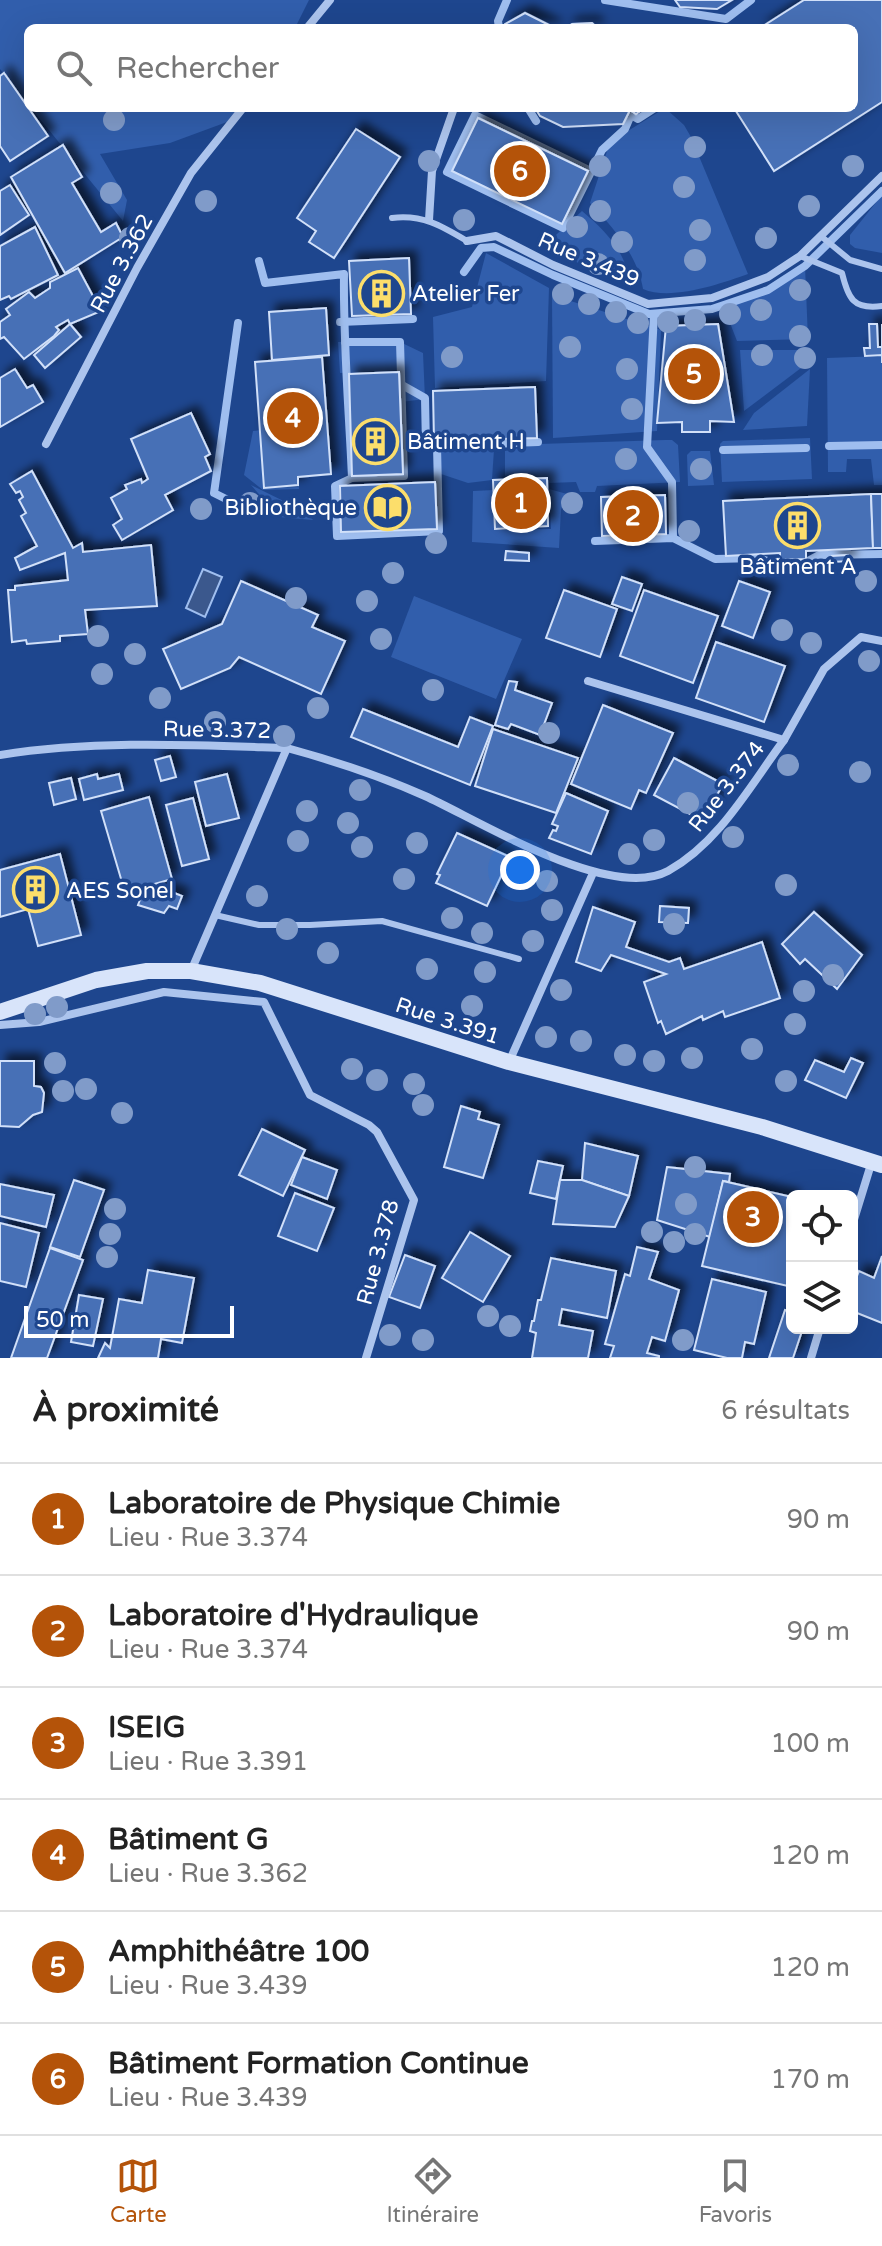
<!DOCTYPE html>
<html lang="fr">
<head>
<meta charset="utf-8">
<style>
  body { margin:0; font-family:"Varela Round",sans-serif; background:#f2f2f2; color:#222 }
  .controls { position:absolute; right:24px; bottom:24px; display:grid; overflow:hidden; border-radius:12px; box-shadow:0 8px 32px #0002 }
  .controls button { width:72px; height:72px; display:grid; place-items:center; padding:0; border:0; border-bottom:2px solid #e0e0e0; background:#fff; color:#222; font:40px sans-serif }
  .scale { position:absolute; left:24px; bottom:20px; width:210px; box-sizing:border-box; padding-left:8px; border:4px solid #fff; border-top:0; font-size:22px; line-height:28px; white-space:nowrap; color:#fff; -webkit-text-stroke:6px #1e468e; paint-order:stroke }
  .you { position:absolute; left:520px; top:870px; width:28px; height:28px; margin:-20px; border:6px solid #fff; border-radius:50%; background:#1a73e8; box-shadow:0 0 0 12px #1a73e833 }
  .badge { display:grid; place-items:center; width:52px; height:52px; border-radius:50%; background:#b45309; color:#fff; font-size:26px; font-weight:700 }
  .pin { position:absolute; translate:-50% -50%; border:4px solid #fff; box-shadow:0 2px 8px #0006 }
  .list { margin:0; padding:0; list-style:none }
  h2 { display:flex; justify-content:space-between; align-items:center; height:104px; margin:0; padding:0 32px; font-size:34px }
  h2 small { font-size:26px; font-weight:400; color:#767676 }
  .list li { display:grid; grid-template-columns:52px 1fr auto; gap:24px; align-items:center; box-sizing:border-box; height:112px; padding:0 32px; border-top:2px solid #e0e0e0 }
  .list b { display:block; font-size:30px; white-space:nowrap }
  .list p { margin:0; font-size:26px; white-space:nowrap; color:#767676 }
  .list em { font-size:26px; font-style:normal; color:#767676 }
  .icon { flex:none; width:44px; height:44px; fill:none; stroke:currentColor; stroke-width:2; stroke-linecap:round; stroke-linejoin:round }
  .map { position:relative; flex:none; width:882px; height:1358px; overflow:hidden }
  .search { position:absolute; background:#fff; box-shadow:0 8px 32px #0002; left:24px; right:24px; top:24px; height:88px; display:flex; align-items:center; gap:20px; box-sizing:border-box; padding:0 28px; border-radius:12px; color:#767676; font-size:30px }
  .sheet { height:776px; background:#fff }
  nav { display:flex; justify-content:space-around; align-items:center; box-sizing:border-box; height:112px; border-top:2px solid #e0e0e0; background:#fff; font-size:22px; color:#767676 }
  nav a { display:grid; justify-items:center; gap:4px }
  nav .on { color:#b45309 }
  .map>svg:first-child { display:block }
  .green { fill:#315eac }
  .water { fill:#3b588d; stroke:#9fbeef; stroke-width:2 }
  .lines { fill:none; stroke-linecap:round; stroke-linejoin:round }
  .stream { stroke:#9fbeef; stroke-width:8 }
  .building { fill:#466fb6; stroke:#d1e0f9; stroke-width:2; filter:url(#shadow) }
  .lane { stroke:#acc4ed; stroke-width:6 }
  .street { stroke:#acc4ed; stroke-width:8 }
  .secondary { stroke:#d8e4fa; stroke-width:16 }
  .tree { fill:#809bc9 }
  .labels { text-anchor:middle; stroke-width:7; stroke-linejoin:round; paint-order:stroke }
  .street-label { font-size:22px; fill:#fff; stroke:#1e468e }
  .poi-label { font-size:22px; fill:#fff; stroke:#1e468e; text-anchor:start }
</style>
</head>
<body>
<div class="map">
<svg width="882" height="1358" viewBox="0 0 882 1358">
  <defs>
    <filter id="shadow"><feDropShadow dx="7" dy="-7" stdDeviation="4" flood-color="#0009"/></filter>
  </defs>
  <rect width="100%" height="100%" fill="#1e468e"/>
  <!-- green -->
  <g class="green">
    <path d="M0,0H309L295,28H28V104L0,69Z"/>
    <path d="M31,108H238L227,122L170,143L100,154L127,200L123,221Z"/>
    <path d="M665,108L684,125L691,137L748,274C720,284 671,301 643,289C638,256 613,227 590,203L610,142Z"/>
    <path d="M882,195V253L855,248L850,244V235Z"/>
    <path d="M582,211C605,230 627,253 630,284L582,265L545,245Z"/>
    <path d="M486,253L549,288L546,381L435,388L433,317L472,307Z"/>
    <path d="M805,266L808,339L737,341L723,305L768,290Z"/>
    <path d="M552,295L661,330L657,431L553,438Z"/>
    <path d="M338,342H400L423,353L425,399L401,402V370L340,373Z"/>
    <path d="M740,350H810L809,362L744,411Z"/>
    <path d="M882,356V485H874L871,459H847L846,472H828L827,358Z"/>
    <path d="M810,369L807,426L743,430L754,413Z"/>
    <path d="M261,430L263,488L298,487V476L299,489L263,490L244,475L253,431Z"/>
    <path d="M810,438L812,479L722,482L720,444L723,441Z"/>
    <path d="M665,440H672L678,445L680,482L597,486L595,492H580L576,482L549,483L548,479L517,480L516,475L505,476V451L539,444Z"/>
    <path d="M494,449L492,480L468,483L441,474L440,451Z"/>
    <path d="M691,451H710L714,485L688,486L687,455Z"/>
    <path d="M251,485L306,512L313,520L279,517Z"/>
    <path d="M549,489L567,494L561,510L559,548L472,542L473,491L494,490L497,530L551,529Z"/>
    <path d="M414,596L522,639L496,699L391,657Z"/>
  </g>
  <!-- water -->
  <path class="water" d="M203,569L222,577L205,617L186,608Z"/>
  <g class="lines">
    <!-- stream -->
    <g class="stream">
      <path d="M605,0L726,19L751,0"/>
      <path d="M499,28L498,21L507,0"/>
      <path d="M528,108L536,121"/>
      <path d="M591,171L475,115L447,172L563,228L602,150L625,129L631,115L638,119L655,108"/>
      <path d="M259,261L265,283L344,274C343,342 349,409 352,478L335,486L337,536L439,531L437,446"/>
      <path d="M464,272L481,248L494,247L553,275L649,314L712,309L768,290L805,266L882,191"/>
      <path d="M654,314L647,447L672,482L673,538"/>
      <path d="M340,322L413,319"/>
      <path d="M345,342H400L404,476L352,478"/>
      <path d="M402,385L425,398L426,447L538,442"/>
      <path d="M829,446L882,445"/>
      <path d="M723,450L806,448"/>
      <path d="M226,499L214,493L238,323"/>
      <path d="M595,541L673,538L715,559L758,558L771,562L808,561L819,555L882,554"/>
    </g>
  </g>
  <!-- building -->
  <g class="building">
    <path d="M675,0H732L717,9L680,7Z"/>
    <path d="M804,0H882V102L774,171L734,108H854V28H760Z"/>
    <path d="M525,13L555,28H505V24Z"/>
    <path d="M592,23L597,28H566L572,24Z"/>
    <path d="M4,73L48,136L10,161L0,146V76Z"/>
    <path d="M535,108H645L636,114L630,110L623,124L563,127L540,116Z"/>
    <path d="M478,118L588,171L562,224L452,171Z"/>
    <path d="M356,129L400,157L334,258L309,242L316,231L297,218Z"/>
    <path d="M63,145L82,177L72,183L101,232L116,223L123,237L65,273L11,177Z"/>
    <path d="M10,185L29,215L0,235V191Z"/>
    <path d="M35,227L58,275L11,299L9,296L0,300V246Z"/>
    <path d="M409,258L411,314L352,316L349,261Z"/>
    <path d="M78,268L101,311L70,324L68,320L56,327L59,330L54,336L24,359L4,337L0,339V322L10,315L6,309L29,292L35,298L50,288V282Z"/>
    <path d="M326,308L329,355L272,360L269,312Z"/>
    <path d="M70,324L81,337L45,368L34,355Z"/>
    <path d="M718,324L734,422L710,421V432H682V422L657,423L666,326Z"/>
    <path d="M869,324H877L878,347H882V324V363V355L865,356L864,348H870Z"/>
    <path d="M322,357L331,474L298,477V485L264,488L255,362Z"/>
    <path d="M15,369L27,388L33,385L43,402L0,427V378Z"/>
    <path d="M399,372L403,474L352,476L349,374Z"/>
    <path d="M535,387L537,438L434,441L433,391Z"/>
    <path d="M191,413L210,454L205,457L211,471L165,495L173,510L122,540L113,525L122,519L111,498L127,489L125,485L141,479L142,483L148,479L131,439Z"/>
    <path d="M32,471L73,548L82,543L83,552L151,545L157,606L85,610L88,634L60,636V641L27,644L26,640L12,642L8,590H15V586L68,580L65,553L20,570L15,558L37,546L21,516L26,513L19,500L23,497L20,491L16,493L10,484Z"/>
    <path d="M547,478L548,526L495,529L493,480Z"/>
    <path d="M435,482L437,529L341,532L340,486Z"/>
    <path d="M871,494L873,548L806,551V559L780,560V553L726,556L723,501Z"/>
    <path d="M871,494H882V548H873Z"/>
    <path d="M665,495L666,534L602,536L601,497Z"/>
    <path d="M506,551L529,553V561L505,560Z"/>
    <path d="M848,555L849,561L832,562V556Z"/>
    <path d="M622,577L642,584L632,611L612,604Z"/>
    <path d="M241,581L318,615L312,627L345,641L321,694L239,657L230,668L181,689L163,649L222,624Z"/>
    <path d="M739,581L770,592L753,638L722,626Z"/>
    <path d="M564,590L617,609L600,657L546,638Z"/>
    <path d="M644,590L718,616L693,683L620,656Z"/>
    <path d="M716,642L785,666L764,722L696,698Z"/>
    <path d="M509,681L517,682L515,690L552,703L540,735L511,724L508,729L495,725Z"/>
    <path d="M603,705L673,733L646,793L639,790L631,809L571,784Z"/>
    <path d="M363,709L458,747L470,717L493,726L470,785L351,737Z"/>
    <path d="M493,729L578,758L556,813L475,786Z"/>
    <path d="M170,756L176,777L161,781L155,760Z"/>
    <path d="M674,758L723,784L703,821L654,795Z"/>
    <path d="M97,774L98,779L119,774L123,790L84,800L79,779Z"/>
    <path d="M227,774L239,818L206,826L195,782Z"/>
    <path d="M71,778L76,799L54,805L49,783Z"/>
    <path d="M566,793L608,811L591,854L549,838L553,830L556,831L558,826L552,824Z"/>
    <path d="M149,797L172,879L130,891L129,887L124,889L101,811Z"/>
    <path d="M193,798L209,859L182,866L166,805Z"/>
    <path d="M457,833L510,857L487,906L436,883L440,875L437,874Z"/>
    <path d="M60,854L81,935L38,946L28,909L0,917V870Z"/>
    <path d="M157,886L182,896L177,909L169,906L164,913L138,905L143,892L152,895Z"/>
    <path d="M660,906L689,908L688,923L659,922Z"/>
    <path d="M593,907L635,922L626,947L669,962L680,958L684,969L762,942L780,998L725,1017L723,1011L703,1020L702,1016L666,1034L661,1021L658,1023L644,982L666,974L611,955L601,971L576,962Z"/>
    <path d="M814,912L862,955L837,989L805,959L800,964L782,944Z"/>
    <path d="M851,1058L863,1063L846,1098L805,1080L815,1060L844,1072Z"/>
    <path d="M0,1061H34V1086L41,1087L44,1093L42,1112L33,1115L19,1127L0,1126Z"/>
    <path d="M461,1106L480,1112L478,1119L499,1125L483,1178L444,1167Z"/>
    <path d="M262,1129L305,1150L283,1196L239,1175Z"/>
    <path d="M585,1143L638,1156L629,1196L582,1180Z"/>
    <path d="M302,1157L337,1170L327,1199L291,1185Z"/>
    <path d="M538,1161L563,1166L556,1199L530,1193Z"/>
    <path d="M667,1167L730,1174L729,1182L723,1181L710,1237L657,1220Z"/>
    <path d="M74,1180L104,1190L80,1257L50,1247Z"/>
    <path d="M560,1180H582L629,1196L615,1227L553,1224Z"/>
    <path d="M723,1181L792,1197V1287L702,1266Z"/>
    <path d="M0,1184L54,1195L46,1227L0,1216Z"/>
    <path d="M295,1193L334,1208L317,1251L278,1236Z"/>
    <path d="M0,1223L39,1233L26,1287L0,1281Z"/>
    <path d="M470,1232L510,1256L483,1302L442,1278Z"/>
    <path d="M637,1247L658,1252L649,1279L679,1290L665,1341L652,1337L647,1353L659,1356V1358H610L614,1346L605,1344L625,1274L630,1276Z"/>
    <path d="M50,1248L83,1260L47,1358H11Z"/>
    <path d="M405,1255L435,1266L420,1308L389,1297Z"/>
    <path d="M882,1256V1323L852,1311V1289L859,1271L874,1278Z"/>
    <path d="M551,1258L616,1271L607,1318L562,1309L559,1325L593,1331L588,1358H532L536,1333L530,1331L532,1321H534L538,1300H541Z"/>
    <path d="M148,1270L194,1278L182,1343L161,1339L158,1358H98L105,1343L110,1348L119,1299L142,1303Z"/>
    <path d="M712,1279L766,1292L754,1344L745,1342L742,1358H727L694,1350Z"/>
    <path d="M79,1295L103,1299L93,1346L71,1342Z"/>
    <path d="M785,1310L792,1312V1328H803L793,1358H769Z"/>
  </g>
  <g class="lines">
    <!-- lane -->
    <g class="lane">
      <path d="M392,218C422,214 442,226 467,241"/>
      <path d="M822,237L850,260L882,269"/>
      <path d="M800,256L842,273C848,298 853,310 882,306"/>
      <path d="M215,915L259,925H310L382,921L519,959"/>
    </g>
    <!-- street -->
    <g class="street">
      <path d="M307,28L330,0"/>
      <path d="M429,220L432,171L454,108"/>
      <path d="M467,241L496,236L553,265L648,304L712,298L768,277L800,256L882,176"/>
      <path d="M46,444L137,268L191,173L243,108"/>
      <path d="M784,740L824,669L861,637L882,641"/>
      <path d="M287,748C335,761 380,776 425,796C480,821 610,902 668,871C719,843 750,786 784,740L588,681"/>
      <path d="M0,755C94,740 192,745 287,748L191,971"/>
      <path d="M0,1025L39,1022L164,992L264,1002L310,1095L369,1125L377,1132L414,1200L366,1358"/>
      <path d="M509,1062L593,873"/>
      <path d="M852,1226L872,1161"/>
      <path d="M811,1358L820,1328"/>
    </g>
    <!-- secondary -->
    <path class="secondary" d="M0,1012L96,980L147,971H191L260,983L509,1062L762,1127L882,1165"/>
  </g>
  <!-- trees -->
  <g class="tree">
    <circle cx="114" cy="120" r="11"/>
    <circle cx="695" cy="147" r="11"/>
    <circle cx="429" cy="161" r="11"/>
    <circle cx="600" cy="166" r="11"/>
    <circle cx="853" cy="166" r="11"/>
    <circle cx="684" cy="187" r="11"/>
    <circle cx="111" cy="193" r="11"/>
    <circle cx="206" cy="201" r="11"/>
    <circle cx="809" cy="206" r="11"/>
    <circle cx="600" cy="211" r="11"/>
    <circle cx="464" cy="220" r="11"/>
    <circle cx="577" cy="227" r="11"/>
    <circle cx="700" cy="230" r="11"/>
    <circle cx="130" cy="238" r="11"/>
    <circle cx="766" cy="238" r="11"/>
    <circle cx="622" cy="242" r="11"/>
    <circle cx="695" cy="260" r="11"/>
    <circle cx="598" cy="264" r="11"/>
    <circle cx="800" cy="290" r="11"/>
    <circle cx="563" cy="294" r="11"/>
    <circle cx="589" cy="304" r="11"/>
    <circle cx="761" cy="310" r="11"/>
    <circle cx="616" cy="312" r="11"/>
    <circle cx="730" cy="314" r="11"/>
    <circle cx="695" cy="320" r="11"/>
    <circle cx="668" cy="322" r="11"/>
    <circle cx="638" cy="323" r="11"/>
    <circle cx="800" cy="336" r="11"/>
    <circle cx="570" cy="347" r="11"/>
    <circle cx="762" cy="355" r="11"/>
    <circle cx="452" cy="357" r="11"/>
    <circle cx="805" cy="358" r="11"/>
    <circle cx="627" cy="369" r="11"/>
    <circle cx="632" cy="409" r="11"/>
    <circle cx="626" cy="459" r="11"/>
    <circle cx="701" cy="469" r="11"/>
    <circle cx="250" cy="503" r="11"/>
    <circle cx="572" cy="503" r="11"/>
    <circle cx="201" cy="509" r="11"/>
    <circle cx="689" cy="531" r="11"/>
    <circle cx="436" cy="543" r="11"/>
    <circle cx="393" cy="573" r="11"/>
    <circle cx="866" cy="581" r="11"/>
    <circle cx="296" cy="598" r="11"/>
    <circle cx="367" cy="601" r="11"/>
    <circle cx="782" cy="630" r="11"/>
    <circle cx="98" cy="636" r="11"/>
    <circle cx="381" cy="639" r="11"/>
    <circle cx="811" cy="643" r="11"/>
    <circle cx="135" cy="654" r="11"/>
    <circle cx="869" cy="661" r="11"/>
    <circle cx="102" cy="674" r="11"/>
    <circle cx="433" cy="690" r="11"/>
    <circle cx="160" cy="698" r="11"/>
    <circle cx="318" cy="708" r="11"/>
    <circle cx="215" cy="722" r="11"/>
    <circle cx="549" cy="733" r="11"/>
    <circle cx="284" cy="736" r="11"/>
    <circle cx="788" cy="765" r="11"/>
    <circle cx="860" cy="772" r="11"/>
    <circle cx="360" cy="790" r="11"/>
    <circle cx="688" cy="803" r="11"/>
    <circle cx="307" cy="811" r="11"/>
    <circle cx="348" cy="823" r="11"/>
    <circle cx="733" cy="837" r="11"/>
    <circle cx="654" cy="840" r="11"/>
    <circle cx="298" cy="841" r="11"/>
    <circle cx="417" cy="843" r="11"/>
    <circle cx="362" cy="847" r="11"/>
    <circle cx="629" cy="854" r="11"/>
    <circle cx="404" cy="879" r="11"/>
    <circle cx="547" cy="881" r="11"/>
    <circle cx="786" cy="885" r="11"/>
    <circle cx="257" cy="896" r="11"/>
    <circle cx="552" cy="910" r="11"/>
    <circle cx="452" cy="918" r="11"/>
    <circle cx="674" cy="924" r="11"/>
    <circle cx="287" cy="929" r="11"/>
    <circle cx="482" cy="933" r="11"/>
    <circle cx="533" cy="941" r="11"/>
    <circle cx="328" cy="953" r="11"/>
    <circle cx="427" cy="969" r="11"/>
    <circle cx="485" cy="972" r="11"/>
    <circle cx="833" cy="975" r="11"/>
    <circle cx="561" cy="990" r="11"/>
    <circle cx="804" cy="991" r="11"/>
    <circle cx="472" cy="1006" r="11"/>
    <circle cx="57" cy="1007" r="11"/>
    <circle cx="35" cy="1014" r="11"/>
    <circle cx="795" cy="1024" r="11"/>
    <circle cx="546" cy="1037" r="11"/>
    <circle cx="581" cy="1041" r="11"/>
    <circle cx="752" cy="1049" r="11"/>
    <circle cx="625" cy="1055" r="11"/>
    <circle cx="692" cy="1058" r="11"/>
    <circle cx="654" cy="1061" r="11"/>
    <circle cx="55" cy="1063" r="11"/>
    <circle cx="352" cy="1069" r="11"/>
    <circle cx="377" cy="1080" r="11"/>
    <circle cx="786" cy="1081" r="11"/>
    <circle cx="414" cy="1084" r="11"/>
    <circle cx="86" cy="1089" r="11"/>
    <circle cx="63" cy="1091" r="11"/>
    <circle cx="423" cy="1105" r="11"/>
    <circle cx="122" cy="1113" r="11"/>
    <circle cx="695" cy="1167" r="11"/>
    <circle cx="686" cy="1204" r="11"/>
    <circle cx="115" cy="1209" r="11"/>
    <circle cx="652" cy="1232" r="11"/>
    <circle cx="110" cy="1234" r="11"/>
    <circle cx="695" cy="1234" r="11"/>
    <circle cx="674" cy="1242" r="11"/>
    <circle cx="107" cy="1257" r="11"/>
    <circle cx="488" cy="1316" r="11"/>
    <circle cx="510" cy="1326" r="11"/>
    <circle cx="390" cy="1335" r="11"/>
    <circle cx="423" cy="1340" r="11"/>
    <circle cx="683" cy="1340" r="11"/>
  </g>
  <!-- icons -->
  <defs>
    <symbol id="building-ring" viewBox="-11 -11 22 22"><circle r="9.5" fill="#1e468e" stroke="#fcde6b" stroke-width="1.5"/><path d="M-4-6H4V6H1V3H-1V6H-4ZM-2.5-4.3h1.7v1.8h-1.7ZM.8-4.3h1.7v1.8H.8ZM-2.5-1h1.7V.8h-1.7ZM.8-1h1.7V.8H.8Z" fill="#fcde6b"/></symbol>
    <symbol id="library-ring" viewBox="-11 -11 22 22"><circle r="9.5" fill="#1e468e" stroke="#fcde6b" stroke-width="1.5"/><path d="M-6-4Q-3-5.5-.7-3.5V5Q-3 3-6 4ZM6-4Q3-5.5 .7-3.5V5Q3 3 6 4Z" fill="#fcde6b"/></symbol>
  </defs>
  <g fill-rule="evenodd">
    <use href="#building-ring" x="356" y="268" width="51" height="51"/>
    <use href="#building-ring" x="350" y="416" width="51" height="51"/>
    <use href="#library-ring" x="362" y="482" width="51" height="51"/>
    <use href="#building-ring" x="772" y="500" width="51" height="51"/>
    <use href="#building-ring" x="10" y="864" width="51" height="51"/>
  </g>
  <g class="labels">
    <!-- street labels -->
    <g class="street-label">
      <text transform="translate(589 259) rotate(23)" y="8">Rue 3.439</text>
      <text transform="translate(121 263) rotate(-62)" y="8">Rue 3.362</text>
      <text transform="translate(217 729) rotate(1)" y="8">Rue 3.372</text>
      <text transform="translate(726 786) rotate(-52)" y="8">Rue 3.374</text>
      <text transform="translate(448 1020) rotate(18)" y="8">Rue 3.391</text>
      <text transform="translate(377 1252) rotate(-75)" y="8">Rue 3.378</text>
    </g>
    <!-- poi labels -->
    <g class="poi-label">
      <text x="412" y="301">Atelier Fer</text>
      <text x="407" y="449">Bâtiment H</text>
      <text x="357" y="515" text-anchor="end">Bibliothèque</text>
      <text x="798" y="574" text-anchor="middle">Bâtiment A</text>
      <text x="66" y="898">AES Sonel</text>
    </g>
  </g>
</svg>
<div class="controls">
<button><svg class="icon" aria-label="locate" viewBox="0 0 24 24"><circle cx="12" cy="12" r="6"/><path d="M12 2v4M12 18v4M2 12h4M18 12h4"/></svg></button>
<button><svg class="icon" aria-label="layers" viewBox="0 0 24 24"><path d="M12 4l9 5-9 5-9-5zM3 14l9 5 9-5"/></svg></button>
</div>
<div class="scale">50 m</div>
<div class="you"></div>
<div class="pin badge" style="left:521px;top:503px">1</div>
<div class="pin badge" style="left:633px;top:516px">2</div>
<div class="pin badge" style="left:753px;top:1217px">3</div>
<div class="pin badge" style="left:293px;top:418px">4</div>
<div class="pin badge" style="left:694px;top:374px">5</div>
<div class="pin badge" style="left:520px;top:171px">6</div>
<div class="search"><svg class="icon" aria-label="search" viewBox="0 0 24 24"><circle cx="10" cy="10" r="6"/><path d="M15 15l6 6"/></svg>Rechercher</div>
</div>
<section class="sheet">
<h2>À proximité<small>6 résultats</small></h2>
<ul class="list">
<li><span class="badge">1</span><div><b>Laboratoire de Physique Chimie</b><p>Lieu · Rue 3.374</p></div><em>90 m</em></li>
<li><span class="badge">2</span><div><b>Laboratoire d'Hydraulique</b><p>Lieu · Rue 3.374</p></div><em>90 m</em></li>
<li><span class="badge">3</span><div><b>ISEIG</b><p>Lieu · Rue 3.391</p></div><em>100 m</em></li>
<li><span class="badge">4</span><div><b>Bâtiment G</b><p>Lieu · Rue 3.362</p></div><em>120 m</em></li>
<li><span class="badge">5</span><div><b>Amphithéâtre 100</b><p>Lieu · Rue 3.439</p></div><em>120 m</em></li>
<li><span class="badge">6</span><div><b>Bâtiment Formation Continue</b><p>Lieu · Rue 3.439</p></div><em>170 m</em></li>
</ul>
</section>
<nav>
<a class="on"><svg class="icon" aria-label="map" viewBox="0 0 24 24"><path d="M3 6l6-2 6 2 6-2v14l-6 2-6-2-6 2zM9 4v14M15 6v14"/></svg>Carte</a>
<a><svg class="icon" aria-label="directions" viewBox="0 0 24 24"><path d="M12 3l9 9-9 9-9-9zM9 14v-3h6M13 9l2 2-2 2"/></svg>Itinéraire</a>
<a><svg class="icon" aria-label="saved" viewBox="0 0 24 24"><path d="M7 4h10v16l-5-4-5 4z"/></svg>Favoris</a>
</nav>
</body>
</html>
